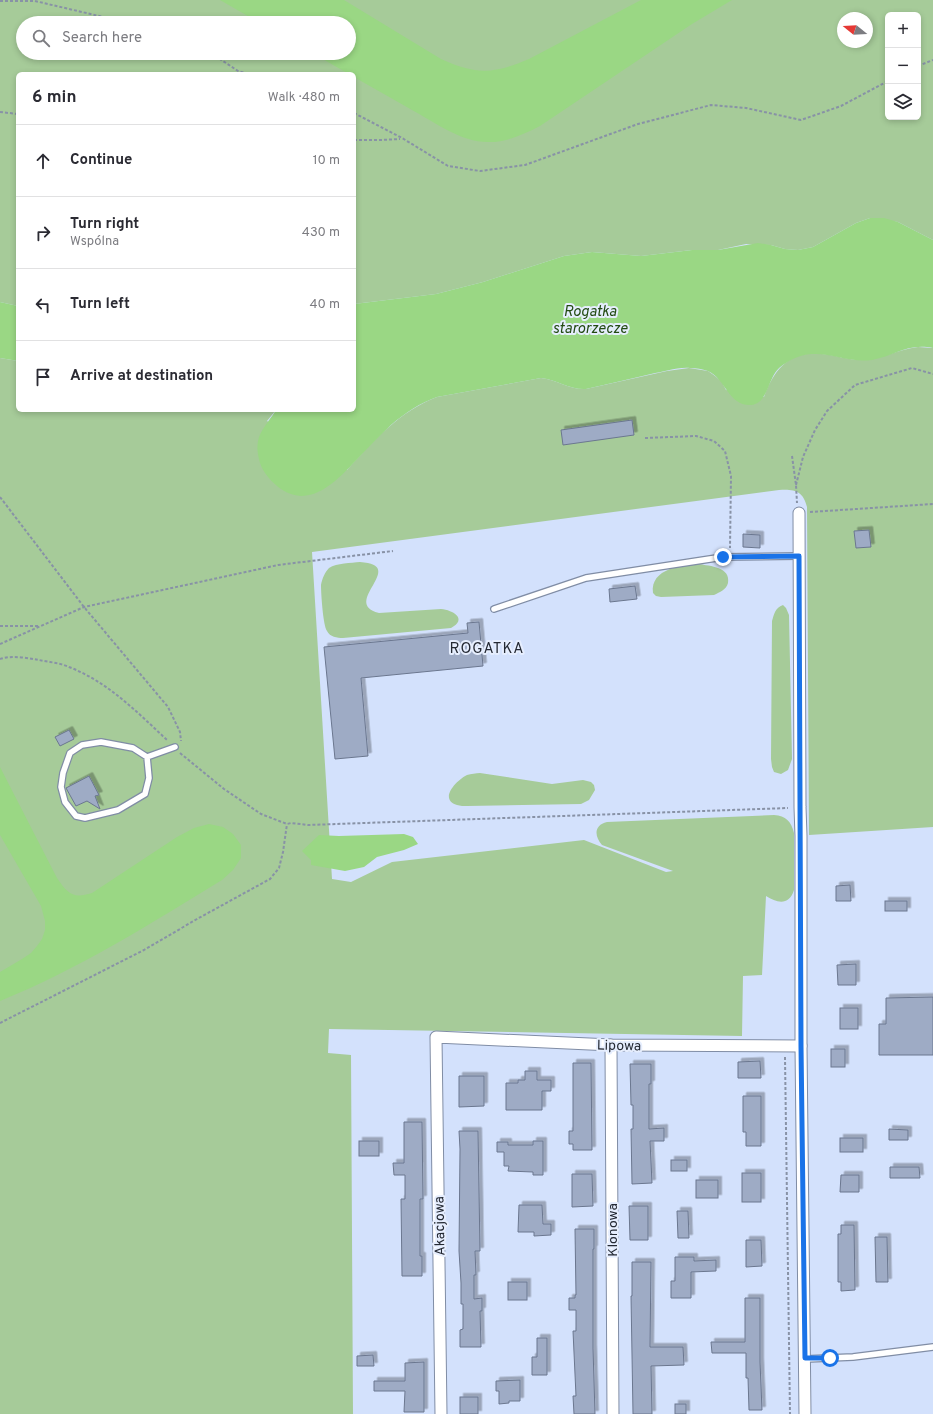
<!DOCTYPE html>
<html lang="en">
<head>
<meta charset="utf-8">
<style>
  body { margin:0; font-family:Overpass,sans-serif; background:#f7f7f7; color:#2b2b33 }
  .controls { position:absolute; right:12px; top:12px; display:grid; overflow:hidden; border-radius:6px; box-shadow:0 2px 6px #0003 }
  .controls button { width:36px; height:36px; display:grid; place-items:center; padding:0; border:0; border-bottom:1px solid #e1e1e2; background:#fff; color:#2b2b33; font:20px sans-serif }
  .compass { position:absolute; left:837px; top:12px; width:36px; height:36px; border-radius:50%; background:#fff; box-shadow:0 2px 6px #0003; rotate:288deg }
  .stop { position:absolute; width:12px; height:12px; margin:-9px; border:3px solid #1a73e8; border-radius:50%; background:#fff }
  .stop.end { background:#1a73e8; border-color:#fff; box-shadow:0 1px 4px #0008 }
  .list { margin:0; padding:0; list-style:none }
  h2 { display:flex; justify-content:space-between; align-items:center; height:52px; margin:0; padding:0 16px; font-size:17px }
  h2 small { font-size:13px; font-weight:400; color:#7c7c81 }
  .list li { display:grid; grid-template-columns:26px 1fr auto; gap:12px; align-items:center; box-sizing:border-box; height:72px; padding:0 16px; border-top:1px solid #e1e1e2 }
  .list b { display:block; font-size:15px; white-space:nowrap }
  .list p { margin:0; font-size:13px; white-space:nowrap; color:#7c7c81 }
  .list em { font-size:13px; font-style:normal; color:#7c7c81 }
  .icon { flex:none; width:22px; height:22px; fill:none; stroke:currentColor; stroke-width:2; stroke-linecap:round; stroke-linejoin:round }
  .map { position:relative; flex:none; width:933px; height:1414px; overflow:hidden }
  .search { position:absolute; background:#fff; box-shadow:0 2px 6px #0003; left:16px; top:16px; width:340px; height:44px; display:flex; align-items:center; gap:10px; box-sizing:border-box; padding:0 14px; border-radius:22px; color:#7c7c81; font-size:15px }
  .panel { position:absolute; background:#fff; box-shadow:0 2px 6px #0003; left:16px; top:72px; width:340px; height:340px; border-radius:6px }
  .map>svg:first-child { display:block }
  .green { fill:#a6cb99; fill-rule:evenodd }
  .water { fill:#9ad784 }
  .building { fill:#9eabc5; stroke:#6b778f; filter:url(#shadow) }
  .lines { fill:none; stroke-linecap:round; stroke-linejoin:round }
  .service-casing { stroke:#808da5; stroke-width:8 }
  .minor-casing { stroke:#808da5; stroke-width:13 }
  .path { stroke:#8892a6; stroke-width:2; stroke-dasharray:3 2; stroke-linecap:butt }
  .service { stroke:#fff; stroke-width:5.5 }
  .minor { stroke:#fff; stroke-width:11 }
  .route { stroke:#1a73e8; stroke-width:5 }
  .labels { text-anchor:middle; stroke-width:4; stroke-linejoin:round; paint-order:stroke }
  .street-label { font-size:14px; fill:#242933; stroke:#e6eefe }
  .water-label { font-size:15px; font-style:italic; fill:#224a12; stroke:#e6eefe }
  .neighbourhood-label { font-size:15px; letter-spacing:1px; fill:#242933; stroke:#e6eefe }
</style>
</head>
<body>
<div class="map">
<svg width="933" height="1414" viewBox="0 0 933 1414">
  <defs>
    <filter id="shadow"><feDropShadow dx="3.5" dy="-3.5" stdDeviation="0" flood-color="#0004"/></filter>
  </defs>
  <rect width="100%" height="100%" fill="#d3e1fc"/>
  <!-- green -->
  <g class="green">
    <path d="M0,0H933V240L898,222L870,218L856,223L813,247L798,250L785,249L771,245L746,244L718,250H692L641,256L592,252L564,256L483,282L436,294L354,304V74H18V306L0,302ZM888,15H918V117H888ZM843,18H867V42H843ZM23,23H349V53H23Z"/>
    <path d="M918,347L933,348V827L809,835L807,507C803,491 795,489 779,490L312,552L332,879L351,882L392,862L584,840L666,872L673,871L602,845C594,836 594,825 607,822L774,815C786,816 791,821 794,833V890C789,906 777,903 766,896L762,975L743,976L742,1036L329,1029L328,1053L351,1055L353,1414H0V358L18,361V410H276L267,421L347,470C373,441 400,411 437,397L541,378C558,380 569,390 586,389L667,371L689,368L708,371L715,376L722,382L726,390L764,397C774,369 790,350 822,354C835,355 848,360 861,360C881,360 898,349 918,347Z"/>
    <path d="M360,562C409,565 340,603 379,613L441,609C453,610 468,619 451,628L343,638C337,638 330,637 327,631C323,625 321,593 321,585C322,579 325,572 329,568C337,563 351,563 360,562Z"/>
    <path d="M699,564C710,566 731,567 728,583C726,590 720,592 714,595L661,597L656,596L653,593C650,568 683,565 699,564Z"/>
    <path d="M783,605L786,608L789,615L792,759L788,770L781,774L774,772L772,767L771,759L772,621C774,614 775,608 783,605Z"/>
    <path d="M480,773L552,784L583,780L591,782L594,785L595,790L589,800L581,804L467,806C464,806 460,806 457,805C438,799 457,780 467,775C471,774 476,773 480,773Z"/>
  </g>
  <!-- water -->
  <g class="water">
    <path d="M220,0H344L441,59C477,75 493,74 529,59L641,0H732L692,24L540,126C524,134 508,142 490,142C462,143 436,123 412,110C393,99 373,88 354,77V74H349L312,53H349V23H260Z"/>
    <path d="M870,218H884L898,222L933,240V348C907,343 895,356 872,360C842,364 819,344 789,361C784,364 778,368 775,373C768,383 766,404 751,405C728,406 726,379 708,371C702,369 696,368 690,368C677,367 663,372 651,374C630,379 608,384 586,389C569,390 558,380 541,378L437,397C420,403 405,413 391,425C381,434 372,444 363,453C341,476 311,514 277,486C269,479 261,470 259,459C253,435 265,428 276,410H354V304L436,294L483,282L564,256L592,252L641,256L692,250H718L758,243L771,245L785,249L798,250L813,247L856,223Z"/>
    <path d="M0,302L18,306V361L0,358Z"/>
    <path d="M0,767L57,878C68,894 73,899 92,893L177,837L194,828L209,824L223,827L233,834L241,845V858L233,870L222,880C150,924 79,969 0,1001V972L22,959L31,953L37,946L42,939L45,930V921L41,906L0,835Z"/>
    <path d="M404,834L413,837L418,844L404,850L377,857L364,867L345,871L311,865V860L302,851L319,835L339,836Z"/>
  </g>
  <!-- building -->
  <g class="building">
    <path d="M632,420L634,435L563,445L561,430Z"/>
    <path d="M869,530L871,547L856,548L854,531Z"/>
    <path d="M743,534L760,535V548L743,547Z"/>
    <path d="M635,586L637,599L610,602L609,589Z"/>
    <path d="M479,622L483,666L361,678L368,756L335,759L324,647L468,633L467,623Z"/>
    <path d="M69,730L74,739L60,746L55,737Z"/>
    <path d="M89,776L99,795L95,796L100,809L87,801L76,806L66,788Z"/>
    <path d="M850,885L851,901H836V886Z"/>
    <rect x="885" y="901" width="22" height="10"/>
    <path d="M856,964V985H838L837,965Z"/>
    <path d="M933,997V1055H879V1024H886V998Z"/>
    <rect x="840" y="1008" width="18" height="21"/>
    <rect x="831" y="1049" width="14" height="18"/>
    <path d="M760,1061L761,1078H738V1062Z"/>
    <path d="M573,1063H591L592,1150H573V1144H569V1131H573Z"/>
    <path d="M630,1064H651V1084H649V1129L664,1128V1141H650L652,1183L632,1184L631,1129H633V1105H631Z"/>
    <path d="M525,1071H537V1080H551V1091H542V1110H506V1083H518V1080H525Z"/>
    <path d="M459,1076H484V1106L459,1107Z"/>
    <path d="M743,1096H761V1146H746V1132H743Z"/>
    <path d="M404,1122H422L423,1199H420V1256H422V1276H402L401,1199H405V1175H394L393,1163H404Z"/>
    <path d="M889,1129L908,1130V1140H889Z"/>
    <path d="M459,1131H478L480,1251H475L476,1275H474V1299L482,1298V1311H480L481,1347H460V1330L463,1329V1304H461V1283L459,1251L460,1149Z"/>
    <rect x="840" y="1138" width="23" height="14"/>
    <rect x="359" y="1141" width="20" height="15"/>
    <path d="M533,1141H543V1175H533V1172L508,1171L509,1166H504V1152H497V1142H508V1145H533Z"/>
    <rect x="671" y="1160" width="16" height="11"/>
    <path d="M890,1167H919L920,1178H890Z"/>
    <rect x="742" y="1173" width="19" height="29"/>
    <path d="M572,1174H592L593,1206L572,1207Z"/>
    <path d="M841,1175H859V1192H840Z"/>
    <rect x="696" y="1180" width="22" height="18"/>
    <path d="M519,1205H542L543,1224H551V1235L534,1236V1232H518Z"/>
    <path d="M629,1206H648V1240H630Z"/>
    <path d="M677,1211H688L689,1238H678Z"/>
    <path d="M841,1225H854L855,1290L841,1291V1282H838V1234H841Z"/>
    <path d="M575,1229H594V1249H593V1348L595,1414H574L573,1396H576L573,1331H576V1310H569V1298H575V1295H576Z"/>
    <path d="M875,1237H887L888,1282H876Z"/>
    <path d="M746,1240H761L762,1266L746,1267Z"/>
    <path d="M675,1257H694V1261L716,1260V1271L691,1272V1298H671V1281H675Z"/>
    <path d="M632,1262H651L650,1347H683L684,1365L651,1366L652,1414H633L631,1296H632Z"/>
    <rect x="508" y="1282" width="19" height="18"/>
    <path d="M745,1298H760V1362L762,1410H749L748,1378H746V1353H712L711,1342H745Z"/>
    <path d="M537,1338H547V1375H532V1357H537Z"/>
    <path d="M373,1355L374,1366H357V1356Z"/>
    <path d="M424,1362V1412H404L405,1391H374V1381H405V1363Z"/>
    <path d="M520,1380V1401H509V1403L499,1404V1391H496V1381Z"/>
    <rect x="460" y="1397" width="18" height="17"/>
    <rect x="675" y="1404" width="11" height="10"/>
  </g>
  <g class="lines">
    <defs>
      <g id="service">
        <path d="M494,609L586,578L723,557L799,556"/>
        <path d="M147,757L149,778L145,794L118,810L85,818L76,816L65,802L61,787L63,773L70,753L82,745L101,742L133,748L147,757L175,747"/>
        <path d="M805,1359L853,1357L933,1347"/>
      </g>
      <g id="minor">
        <path d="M799,513L800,807L801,836V1046L805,1414"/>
        <path d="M611,1045L613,1414"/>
        <path d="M441,1414L436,1037L611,1045L801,1046"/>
      </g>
    </defs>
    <!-- service casing -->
    <use href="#service" class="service-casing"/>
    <!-- minor casing -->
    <use href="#minor" class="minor-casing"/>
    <!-- path -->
    <g class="path">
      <path d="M0,1H35L129,23"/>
      <path d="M211,53L238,71L249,74"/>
      <path d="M918,66L933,60"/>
      <path d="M0,112L18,114"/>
      <path d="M354,113L402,138L448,166L480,171L525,165L638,124L711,105L746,108L801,120L841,106L888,81"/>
      <path d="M354,140H380L400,139"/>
      <path d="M645,438L696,436L714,441L725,451L731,476L730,548"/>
      <path d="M792,456L796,485L797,503"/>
      <path d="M796,485L803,457L815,430L827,411L855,385L912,368L933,374"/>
      <path d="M0,497L84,607L168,707L180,732L181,741"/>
      <path d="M810,512L933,504"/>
      <path d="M0,626H40"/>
      <path d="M0,644L84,607L278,565L393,551"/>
      <path d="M0,659C12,655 27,658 39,660C49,662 60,663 69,667C108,682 137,712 167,740"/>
      <path d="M180,753L224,789L261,814L287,824L291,823L308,825L788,808"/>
      <path d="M0,1023L144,950L197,919L270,879L279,868L283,852L287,824"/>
      <path d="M785,1057L790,1414"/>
    </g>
    <!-- service -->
    <use href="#service" class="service"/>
    <!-- minor -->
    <use href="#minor" class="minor"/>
  </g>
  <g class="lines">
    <!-- route -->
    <path class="route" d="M723,557L799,556L801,1046L805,1358H830"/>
  </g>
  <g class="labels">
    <!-- street labels -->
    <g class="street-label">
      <text transform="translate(619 1045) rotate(1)" y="5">Lipowa</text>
      <text transform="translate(439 1226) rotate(-91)" y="5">Akacjowa</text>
      <text transform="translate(612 1230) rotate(-90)" y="5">Klonowa</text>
    </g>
    <!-- water labels -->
    <g class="water-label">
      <text x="590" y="316">Rogatka<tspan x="590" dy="17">starorzecze</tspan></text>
    </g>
    <!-- neighbourhood labels -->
    <g class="neighbourhood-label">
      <text x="487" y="653">ROGATKA</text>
    </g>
  </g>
</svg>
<div class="controls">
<button>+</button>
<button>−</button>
<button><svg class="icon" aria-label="layers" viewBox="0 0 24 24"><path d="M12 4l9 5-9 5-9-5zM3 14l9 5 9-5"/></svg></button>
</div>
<svg class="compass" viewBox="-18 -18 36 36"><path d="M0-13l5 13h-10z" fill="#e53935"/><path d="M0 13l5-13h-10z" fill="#7c7c81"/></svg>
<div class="stop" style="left:830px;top:1358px"></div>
<div class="stop end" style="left:723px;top:557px"></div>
<div class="search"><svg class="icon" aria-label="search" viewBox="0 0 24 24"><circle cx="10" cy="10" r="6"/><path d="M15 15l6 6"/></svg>Search here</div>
<section class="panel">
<h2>6 min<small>Walk · 480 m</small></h2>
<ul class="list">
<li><svg class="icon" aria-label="ahead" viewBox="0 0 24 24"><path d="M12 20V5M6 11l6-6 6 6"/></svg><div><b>Continue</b></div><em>10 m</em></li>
<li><svg class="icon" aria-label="right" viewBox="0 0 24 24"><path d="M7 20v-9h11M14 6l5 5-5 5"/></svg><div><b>Turn right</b><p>Wspólna</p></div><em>430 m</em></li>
<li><svg class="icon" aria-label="left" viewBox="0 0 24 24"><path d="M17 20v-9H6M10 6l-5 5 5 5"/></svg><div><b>Turn left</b></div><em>40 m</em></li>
<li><svg class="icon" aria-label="arrive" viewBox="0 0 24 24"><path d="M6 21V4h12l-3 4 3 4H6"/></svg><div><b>Arrive at destination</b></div></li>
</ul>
</section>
</div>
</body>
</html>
